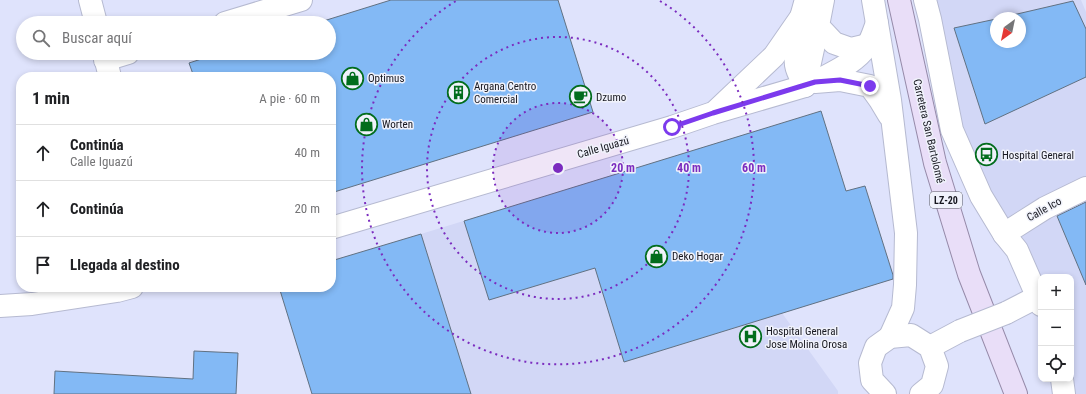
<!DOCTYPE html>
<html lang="es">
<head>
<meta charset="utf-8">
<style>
  body { margin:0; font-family:"Roboto Condensed",sans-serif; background:#f2f2f2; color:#202124 }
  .controls { position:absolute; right:12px; bottom:12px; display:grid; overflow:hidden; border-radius:8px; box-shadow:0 2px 6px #0003 }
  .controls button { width:36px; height:36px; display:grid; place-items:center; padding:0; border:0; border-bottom:1px solid #e0e0e0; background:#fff; color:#202124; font:20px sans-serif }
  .compass { position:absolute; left:990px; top:12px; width:36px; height:36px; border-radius:50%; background:#fff; box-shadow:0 2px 6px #0003; rotate:213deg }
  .stop { position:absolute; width:12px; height:12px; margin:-9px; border:3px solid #7c3aed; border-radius:50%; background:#fff }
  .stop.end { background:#7c3aed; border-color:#fff; box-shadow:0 1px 4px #0008 }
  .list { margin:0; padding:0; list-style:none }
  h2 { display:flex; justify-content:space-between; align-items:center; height:52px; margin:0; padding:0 16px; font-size:17px }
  h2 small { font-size:13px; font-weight:400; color:#757577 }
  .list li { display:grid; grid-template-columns:26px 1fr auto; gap:12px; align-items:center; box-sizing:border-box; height:56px; padding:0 16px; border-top:1px solid #e0e0e0 }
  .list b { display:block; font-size:15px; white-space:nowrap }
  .list p { margin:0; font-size:13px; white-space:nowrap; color:#757577 }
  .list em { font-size:13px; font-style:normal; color:#757577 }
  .icon { flex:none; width:22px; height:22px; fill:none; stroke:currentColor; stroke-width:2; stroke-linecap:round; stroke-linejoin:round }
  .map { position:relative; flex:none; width:1086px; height:394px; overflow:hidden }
  .search { position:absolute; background:#fff; box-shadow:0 2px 6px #0003; left:16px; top:16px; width:320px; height:44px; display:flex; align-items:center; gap:10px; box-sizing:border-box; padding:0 14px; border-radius:22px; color:#757577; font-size:15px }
  .panel { position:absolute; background:#fff; box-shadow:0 2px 6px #0003; left:16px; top:72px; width:320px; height:220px; border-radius:16px }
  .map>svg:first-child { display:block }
  .built { fill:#d2d7f6; fill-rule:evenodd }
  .building { fill:#83b9f5; stroke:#617182 }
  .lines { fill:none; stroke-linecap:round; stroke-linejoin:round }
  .street-casing { stroke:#b6bad1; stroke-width:24 }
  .secondary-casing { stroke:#b6bad1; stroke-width:24 }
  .primary-casing { stroke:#968aa9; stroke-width:24 }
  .street { stroke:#fff; stroke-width:22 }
  .secondary { stroke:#fff; stroke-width:22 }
  .primary { stroke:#e9def8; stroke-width:22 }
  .secondary-bridge-casing { stroke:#b6bad1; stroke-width:24; stroke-linecap:butt }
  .secondary-bridge { stroke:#fff; stroke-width:22 }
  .route { stroke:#7c3aed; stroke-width:5 }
  .ring { fill:none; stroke:#7b2cbf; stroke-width:2; stroke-dasharray:2 4 }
  .labels { text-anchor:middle; stroke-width:3; stroke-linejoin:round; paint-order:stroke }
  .shield { fill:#f0f2fb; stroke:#575961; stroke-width:1 }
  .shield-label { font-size:10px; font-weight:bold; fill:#16171f }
  .poi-label { font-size:11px; fill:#16171f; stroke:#f0f2fb; text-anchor:start }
  .street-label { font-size:11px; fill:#16171f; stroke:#f0f2fb }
  .centre { fill:#7b2cbf; stroke:#f0f2fb; stroke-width:2 }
  .ring-label { font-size:12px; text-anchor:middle; font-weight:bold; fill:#7b2cbf; stroke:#f0f2fb; stroke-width:3; stroke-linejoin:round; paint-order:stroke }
</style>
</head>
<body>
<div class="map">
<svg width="1086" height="394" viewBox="0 0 1086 394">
  <rect width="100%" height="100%" fill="#dfe3fc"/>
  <!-- built -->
  <g class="built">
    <path d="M929,0H1081L1086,12V394H1068L1071,379V277H1041V295L988,196L961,133ZM996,18H1020V42H996Z"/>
    <path d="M821,111L846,191L865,186L894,279L782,313L838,391V394H471L421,234Z"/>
  </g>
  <!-- building -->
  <g class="building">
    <path d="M391,0H558L593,112L331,193V77H194L189,63L220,53H329V23H317Z"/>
    <path d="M1073,1L1086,29V77L985,124L954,28L996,19V42H1020V18H1000Z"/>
    <path d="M821,111L846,191L865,186L893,275V279L624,362L595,268L489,300L464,221Z"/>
    <path d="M1086,202V285L1057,216Z"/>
    <path d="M421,234L471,394H312L279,287H331V261Z"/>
    <path d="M194,351L238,353L236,394H54L55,371L193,379Z"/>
  </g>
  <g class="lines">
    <defs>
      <g id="street">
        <path d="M90,0L96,23"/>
        <path d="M225,23L301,0"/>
        <path d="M104,53L110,77"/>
        <path d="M105,60L128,53"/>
        <path d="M1004,234L1045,208L1086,188"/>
      </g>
      <g id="secondary">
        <path d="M823,0L818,26L834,43L851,49L868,45"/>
        <path d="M873,0L890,100L906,233L905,285L903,308L890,337"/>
        <path d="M925,0L930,19L952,130L981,196L1004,234L1017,250L1041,305"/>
        <path d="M819,80C836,71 856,62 867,46C872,39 874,30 877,23"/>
        <path d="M806,81L818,26"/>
        <path d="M815,82L840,80L870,86L880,100L889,115"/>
        <path d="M805,86C802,80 797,72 796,65C794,46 800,18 806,0"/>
        <path d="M717,110L774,56L801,17"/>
        <path d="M331,228L672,127L713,113L805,86"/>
        <path d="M0,306L32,304L117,291L132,287"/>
        <path d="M1006,313L1037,297"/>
        <path d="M930,347L960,331"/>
        <path d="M1062,379L1064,394"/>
        <path d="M885,394L872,380L870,363L876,347L890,337L911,335L930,347L937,366L932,385L921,394"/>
      </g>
      <path id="primary" d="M899,0L935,163L969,274L1016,394"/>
    </defs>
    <!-- street casing -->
    <use href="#street" class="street-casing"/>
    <!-- secondary casing -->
    <use href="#secondary" class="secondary-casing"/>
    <!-- primary casing -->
    <use href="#primary" class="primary-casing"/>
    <!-- street -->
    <use href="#street" class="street"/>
    <!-- secondary -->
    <use href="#secondary" class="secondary"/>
    <!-- primary -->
    <use href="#primary" class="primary"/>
    <defs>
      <path id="secondary-bridge" d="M960,331L1006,313"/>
    </defs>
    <!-- secondary-bridge casing -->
    <use href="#secondary-bridge" class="secondary-bridge-casing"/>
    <!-- secondary-bridge -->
    <use href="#secondary-bridge" class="secondary-bridge"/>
  </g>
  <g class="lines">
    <!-- route -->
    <path class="route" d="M672,127L713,113L815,82L840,80L870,86"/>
  </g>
  <!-- distance rings -->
  <circle cx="558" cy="168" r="65" fill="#7b2cbf" fill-opacity=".12"/>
  <g class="ring">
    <circle cx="558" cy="168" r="65"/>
    <circle cx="558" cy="168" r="131"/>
    <path d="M660 1A196 196 0 1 1 456 1"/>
  </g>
  <!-- icons -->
  <defs>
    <symbol id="shop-ring" viewBox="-11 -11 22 22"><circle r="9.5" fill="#f0f2fb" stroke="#026d1d" stroke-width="1.5"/><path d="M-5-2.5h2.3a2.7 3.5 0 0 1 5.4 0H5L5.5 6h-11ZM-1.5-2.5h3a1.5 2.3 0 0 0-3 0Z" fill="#026d1d"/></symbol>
    <symbol id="building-ring" viewBox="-11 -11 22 22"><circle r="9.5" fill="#f0f2fb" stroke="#026d1d" stroke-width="1.5"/><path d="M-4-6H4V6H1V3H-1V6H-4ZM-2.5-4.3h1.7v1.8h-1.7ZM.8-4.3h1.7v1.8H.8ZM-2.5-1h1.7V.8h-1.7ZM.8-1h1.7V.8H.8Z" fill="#026d1d"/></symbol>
    <symbol id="cafe-ring" viewBox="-11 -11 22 22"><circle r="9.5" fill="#f0f2fb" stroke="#026d1d" stroke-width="1.5"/><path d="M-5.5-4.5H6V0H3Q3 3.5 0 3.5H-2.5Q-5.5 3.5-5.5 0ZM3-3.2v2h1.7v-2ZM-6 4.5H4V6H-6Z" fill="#026d1d"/></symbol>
    <symbol id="bus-ring" viewBox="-11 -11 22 22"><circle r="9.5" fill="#f0f2fb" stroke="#026d1d" stroke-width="1.5"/><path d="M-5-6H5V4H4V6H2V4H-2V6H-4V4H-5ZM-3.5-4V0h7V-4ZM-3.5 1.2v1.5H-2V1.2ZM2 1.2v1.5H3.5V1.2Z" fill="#026d1d"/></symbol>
    <symbol id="hospital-ring" viewBox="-11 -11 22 22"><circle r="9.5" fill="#f0f2fb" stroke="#026d1d" stroke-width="1.5"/><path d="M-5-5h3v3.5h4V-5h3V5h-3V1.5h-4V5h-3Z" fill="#026d1d"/></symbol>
  </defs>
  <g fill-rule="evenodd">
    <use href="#shop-ring" x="340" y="66" width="25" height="25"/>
    <use href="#building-ring" x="446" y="80" width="25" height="25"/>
    <use href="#cafe-ring" x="568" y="84" width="25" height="25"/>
    <use href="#shop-ring" x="354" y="112" width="25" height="25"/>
    <use href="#bus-ring" x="974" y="142" width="25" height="25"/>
    <use href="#shop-ring" x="644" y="244" width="25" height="25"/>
    <use href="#hospital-ring" x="738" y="324" width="25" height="25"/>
  </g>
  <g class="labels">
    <!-- shield labels -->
    <rect class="shield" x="930" y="192" width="32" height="16" rx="3"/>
    <g class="shield-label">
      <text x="946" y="204">LZ-20</text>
    </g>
    <!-- poi labels -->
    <g class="poi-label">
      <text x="368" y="82">Optimus</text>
      <text x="474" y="90">Argana Centro<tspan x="474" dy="13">Comercial</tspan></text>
      <text x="596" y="101">Dzumo</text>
      <text x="382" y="128">Worten</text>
      <text x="1002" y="159">Hospital General</text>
      <text x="672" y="260">Deko Hogar</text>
      <text x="766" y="335">Hospital General<tspan x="766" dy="13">Jose Molina Orosa</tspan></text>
    </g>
    <!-- street labels -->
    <g class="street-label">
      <text transform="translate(929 131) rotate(77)" y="4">Carretera San Bartolomé</text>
      <text transform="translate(603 147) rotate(-16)" y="4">Calle Iguazú</text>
      <text transform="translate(1044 209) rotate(-29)" y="4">Calle Ico</text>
    </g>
  </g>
  <circle cx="558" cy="168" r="6" class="centre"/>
  <g class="ring-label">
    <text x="623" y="172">20 m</text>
    <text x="689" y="172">40 m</text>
    <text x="754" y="172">60 m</text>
  </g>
</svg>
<div class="controls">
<button>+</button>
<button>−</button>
<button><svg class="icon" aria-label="locate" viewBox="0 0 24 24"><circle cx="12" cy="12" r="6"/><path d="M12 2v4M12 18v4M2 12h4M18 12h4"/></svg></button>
</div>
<svg class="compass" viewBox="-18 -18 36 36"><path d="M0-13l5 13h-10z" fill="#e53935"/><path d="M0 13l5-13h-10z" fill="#757577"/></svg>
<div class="stop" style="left:672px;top:127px"></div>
<div class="stop end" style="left:870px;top:86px"></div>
<div class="search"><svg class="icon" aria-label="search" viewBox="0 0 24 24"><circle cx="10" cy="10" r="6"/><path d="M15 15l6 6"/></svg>Buscar aquí</div>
<section class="panel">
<h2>1 min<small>A pie · 60 m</small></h2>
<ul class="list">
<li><svg class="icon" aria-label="ahead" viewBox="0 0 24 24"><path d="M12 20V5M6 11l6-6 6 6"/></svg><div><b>Continúa</b><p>Calle Iguazú</p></div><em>40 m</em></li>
<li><svg class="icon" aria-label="ahead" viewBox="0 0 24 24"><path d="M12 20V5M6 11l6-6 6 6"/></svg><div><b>Continúa</b></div><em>20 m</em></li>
<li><svg class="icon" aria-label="arrive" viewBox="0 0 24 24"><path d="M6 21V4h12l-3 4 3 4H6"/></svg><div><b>Llegada al destino</b></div></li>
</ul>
</section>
</div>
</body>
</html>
